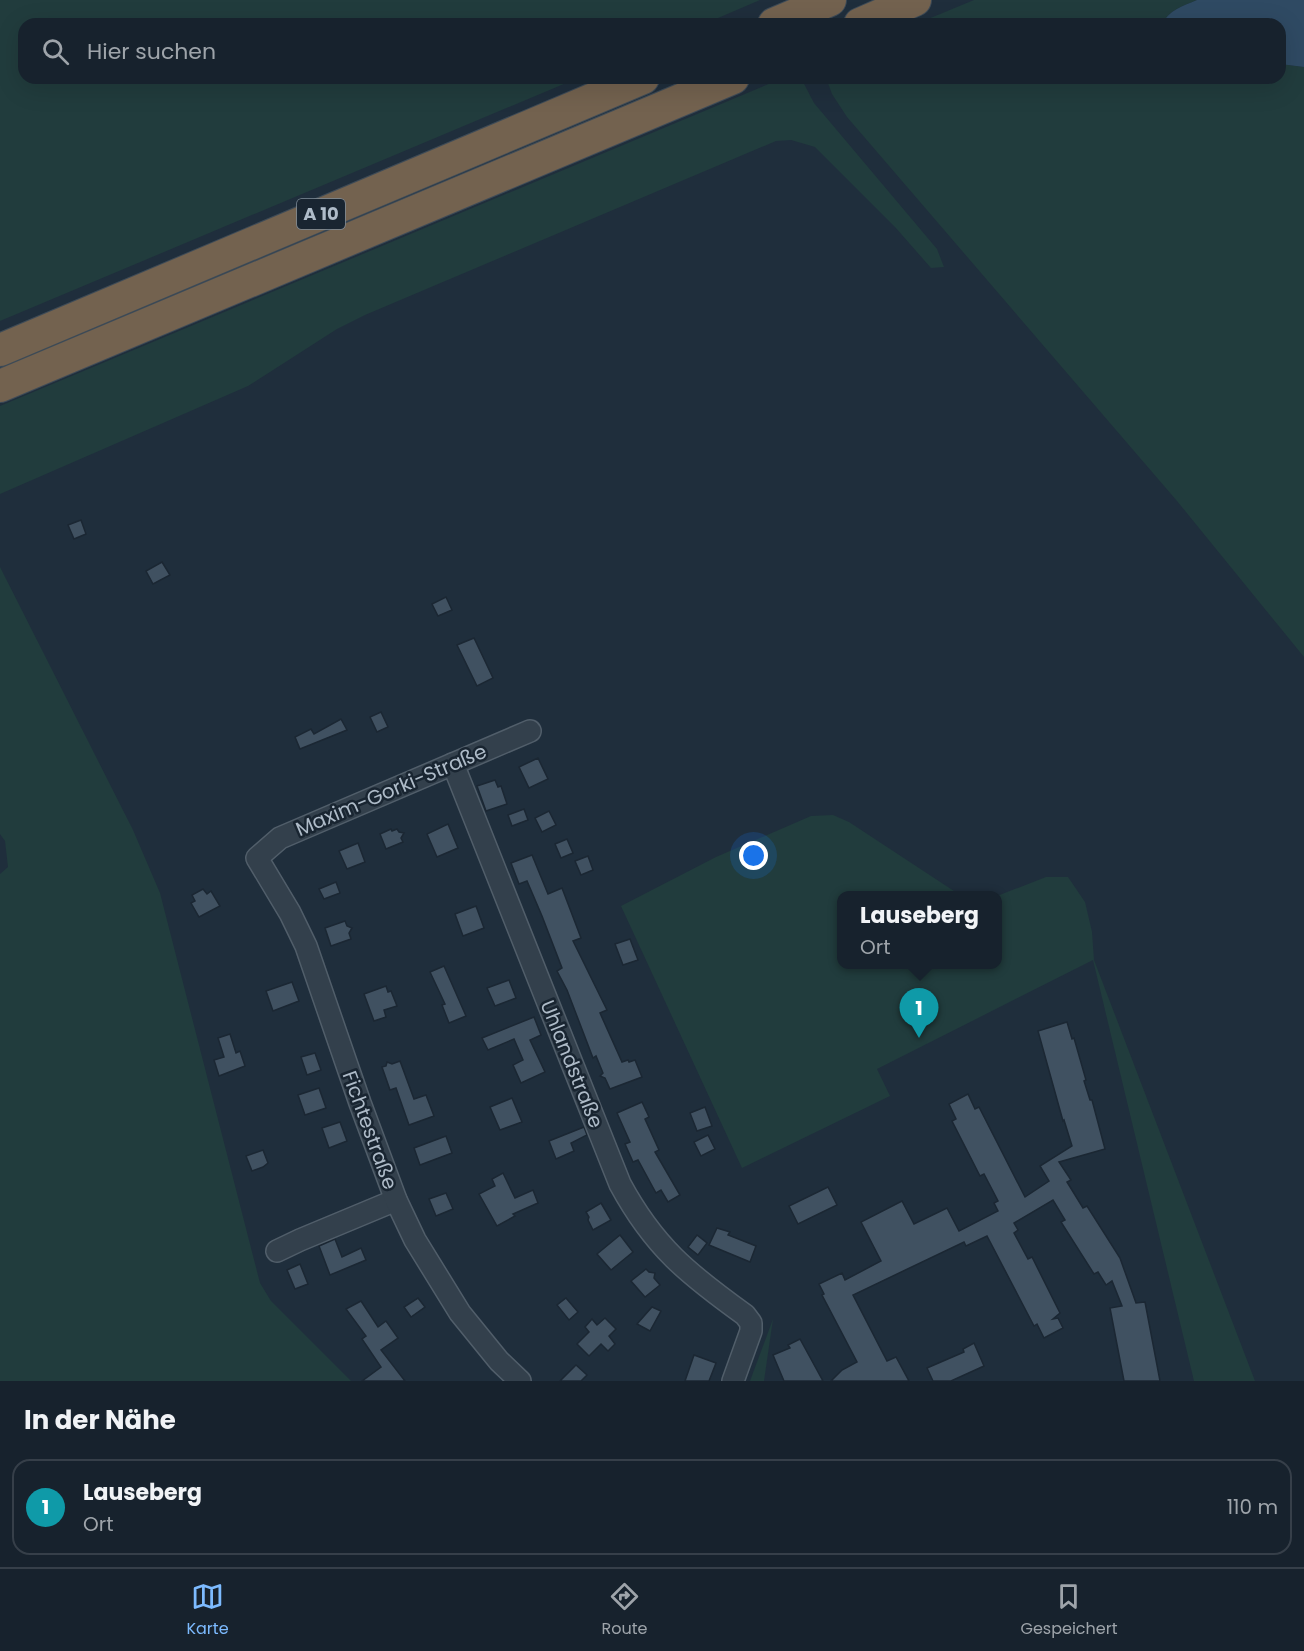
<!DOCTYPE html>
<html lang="de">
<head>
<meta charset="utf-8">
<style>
  body { margin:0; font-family:Poppins,sans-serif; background:#242f39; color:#f1f3f6 }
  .you { position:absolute; left:754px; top:856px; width:21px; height:21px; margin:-15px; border:4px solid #fff; border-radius:50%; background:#1a73e8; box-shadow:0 0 0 9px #1a73e833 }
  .badge { display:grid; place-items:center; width:39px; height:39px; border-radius:50%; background:#7dbbff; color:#fff; font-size:20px; font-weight:700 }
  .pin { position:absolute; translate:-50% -50px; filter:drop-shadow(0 2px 3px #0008) }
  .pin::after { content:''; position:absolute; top:32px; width:21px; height:18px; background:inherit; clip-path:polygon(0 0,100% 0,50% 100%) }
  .popup { position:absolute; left:837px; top:891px; width:165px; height:78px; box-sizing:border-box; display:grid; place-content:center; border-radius:12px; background:#17222d; filter:drop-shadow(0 2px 4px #0005); font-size:20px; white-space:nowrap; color:#9ea4aa }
  .popup b { font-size:22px; color:#f1f3f6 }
  .popup::after { content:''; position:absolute; left:50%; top:100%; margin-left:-12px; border:12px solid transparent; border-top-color:#17222d }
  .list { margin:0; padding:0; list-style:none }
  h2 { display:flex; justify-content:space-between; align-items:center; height:78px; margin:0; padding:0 24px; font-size:26px }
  h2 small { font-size:20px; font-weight:400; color:#9ea4aa }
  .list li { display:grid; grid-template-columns:39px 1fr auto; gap:18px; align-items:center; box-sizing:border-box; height:96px; margin:0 12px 12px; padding:0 12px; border:2px solid #363f49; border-radius:18px }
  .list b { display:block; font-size:22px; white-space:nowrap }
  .list p { margin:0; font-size:20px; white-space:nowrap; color:#9ea4aa }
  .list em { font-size:20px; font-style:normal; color:#9ea4aa }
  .icon { flex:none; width:33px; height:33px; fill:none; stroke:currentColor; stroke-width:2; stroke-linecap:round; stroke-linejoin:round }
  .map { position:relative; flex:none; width:1304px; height:1381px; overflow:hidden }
  .search { position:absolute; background:#17222d; box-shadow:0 6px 24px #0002; left:18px; right:18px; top:18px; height:66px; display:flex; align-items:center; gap:15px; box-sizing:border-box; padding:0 21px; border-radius:18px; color:#9ea4aa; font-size:22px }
  .sheet { height:186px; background:#17222d }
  nav { display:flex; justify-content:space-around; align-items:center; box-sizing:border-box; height:84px; border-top:2px solid #363f49; background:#17222d; font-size:16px; color:#9ea4aa }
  nav a { display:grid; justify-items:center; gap:3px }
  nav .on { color:#7dbbff }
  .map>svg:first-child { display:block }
  .green { fill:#213c3d }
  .water { fill:#2f4a63 }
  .building { fill:#405161; stroke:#1b2733; stroke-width:1.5 }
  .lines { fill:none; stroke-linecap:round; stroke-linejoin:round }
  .minor-casing { stroke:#515e6a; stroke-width:24 }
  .highway-casing { stroke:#3e4b57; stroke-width:34 }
  .minor { stroke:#33404c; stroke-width:21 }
  .highway { stroke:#73624f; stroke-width:32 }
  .labels { text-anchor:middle; stroke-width:5; stroke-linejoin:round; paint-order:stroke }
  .shield { fill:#192531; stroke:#818e9b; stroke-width:1.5 }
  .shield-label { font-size:18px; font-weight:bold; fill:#aebbc8 }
  .street-label { font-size:20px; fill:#aebbc8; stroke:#192531 }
</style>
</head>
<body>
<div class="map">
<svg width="1304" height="1381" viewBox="0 0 1304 1381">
  <rect width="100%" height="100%" fill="#1f2e3c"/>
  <!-- green -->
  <g class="green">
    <path d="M0,0H760L704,24H24V78H578L0,321Z"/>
    <path d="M974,0H1197C1183,6 1169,10 1162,24H916Z"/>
    <path d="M1280,64L1304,67V657L1177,501L847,117L832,94L826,78H1280Z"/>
    <path d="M783,78H801L814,103L937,249L944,267L931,268L895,227L815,147L791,140L776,141L365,315L337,329L248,386L0,494V406Z"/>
    <path d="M0,567L133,830L160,893L260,1283L271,1301L351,1381H0V874L8,867L5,841L0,834Z"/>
    <path d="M833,815L849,822L960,895L841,896V964H997V896L1046,877H1068L1085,902L1092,932L1094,960L1255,1381H1194L1093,960L877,1069L890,1096L742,1168L621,906L716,857L811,816Z"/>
    <path d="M773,1319L764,1381H750Z"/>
  </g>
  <!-- water -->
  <path class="water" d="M1197,0H1304V67L1280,64V24H1162C1169,10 1183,6 1197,0Z"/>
  <!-- building -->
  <g class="building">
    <path d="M81,520L86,534L74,539L68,525Z"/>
    <path d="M162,562L170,575L153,584L146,571Z"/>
    <path d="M446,597L452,610L438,616L432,604Z"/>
    <path d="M474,638L493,678L477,686L457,645Z"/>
    <path d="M381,712L388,727L377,732L370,717Z"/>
    <path d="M341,719L347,730L300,749L295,737L311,729L314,734Z"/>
    <path d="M538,758L548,779L529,788L519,767Z"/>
    <path d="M495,780L498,787L501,786L507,804L486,811L477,786Z"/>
    <path d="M524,809L528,820L512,826L508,815Z"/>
    <path d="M549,811L556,825L542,832L535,818Z"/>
    <path d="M448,824L458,848L437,857L427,834Z"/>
    <path d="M391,829L392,831L397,829L399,832L404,833L401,838L403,842L386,849L380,834Z"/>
    <path d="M567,839L573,853L561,858L555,844Z"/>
    <path d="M358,843L365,862L347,869L339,851Z"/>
    <path d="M532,855L548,894L562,888L581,938L573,941L607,1010L600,1013L622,1062L628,1060L629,1062L635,1060L642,1077L610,1089L605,1078L600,1076L603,1073L596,1056L593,1058L567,990L557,971L562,968L542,916L527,881L519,884L511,863Z"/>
    <path d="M588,856L593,870L581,875L575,861Z"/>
    <path d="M336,882L340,893L324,899L319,889Z"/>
    <path d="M203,889L207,894L211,891L220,906L199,917L191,903L195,901L192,895Z"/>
    <path d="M476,906L484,928L463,936L455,914Z"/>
    <path d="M345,921L347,926L352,928L349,933L351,939L331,946L325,928Z"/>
    <path d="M630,939L638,960L623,965L615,944Z"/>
    <path d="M444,966L466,1016L449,1023L442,1005L445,1004L430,972Z"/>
    <path d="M509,980L516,998L495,1006L487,988Z"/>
    <path d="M292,982L299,1001L273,1011L266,991Z"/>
    <path d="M386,986L388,992L391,991L397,1006L384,1010L386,1017L374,1021L364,994Z"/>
    <path d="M534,1017L541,1035L530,1040L545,1072L521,1083L513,1065L523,1060L514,1039L488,1050L482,1038Z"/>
    <path d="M1067,1022L1072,1039L1074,1038L1086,1080L1084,1081L1090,1100H1092L1105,1149L1059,1162L1071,1180L1067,1182L1083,1208L1087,1206L1120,1258L1136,1303L1145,1302L1160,1381H1124L1110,1308L1122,1306L1112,1281L1106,1285L1098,1272L1094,1274L1061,1222L1065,1220L1053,1200L1014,1223L1018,1230L1014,1233L1028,1259L1032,1257L1060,1313L1053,1319L1058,1318L1063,1328L1044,1338L1037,1324L1034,1326L987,1236L966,1246L964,1242L853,1295L887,1361L896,1357L909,1381H831L842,1370L857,1362L822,1295L824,1294L819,1284L842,1273L845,1280L881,1261L861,1222L902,1201L914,1224L947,1208L959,1231L998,1211L994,1203L998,1201L984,1174L980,1176L952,1121L956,1119L949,1104L968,1094L975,1109L979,1107L1025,1197L1049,1181L1040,1166L1072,1146L1064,1120L1063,1121L1038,1031Z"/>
    <path d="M230,1034L236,1053L240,1051L245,1066L219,1076L214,1060L224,1057L218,1038Z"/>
    <path d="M315,1053L321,1070L307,1075L301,1057Z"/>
    <path d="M400,1061L414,1099L426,1095L434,1116L409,1125L396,1088L390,1090L382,1067L386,1066L387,1062L392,1064Z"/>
    <path d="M319,1088L326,1108L305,1115L298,1095Z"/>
    <path d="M512,1098L522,1122L500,1130L490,1107Z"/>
    <path d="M642,1102L649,1117L645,1119L659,1150L655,1152L680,1195L668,1202L661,1190L656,1193L638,1160L633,1162L625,1144L630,1142L617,1113Z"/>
    <path d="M705,1107L712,1126L697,1131L690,1113Z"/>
    <path d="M340,1122L347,1141L329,1148L322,1128Z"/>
    <path d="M584,1127L587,1135L571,1143L574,1151L556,1159L549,1141Z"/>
    <path d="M708,1135L715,1149L701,1156L694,1142Z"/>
    <path d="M446,1136L452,1153L420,1165L414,1148Z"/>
    <path d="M263,1150L268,1163L263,1167L252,1171L246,1156Z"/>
    <path d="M503,1173L515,1198L533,1190L538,1203L513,1214L515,1216L497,1226L479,1194L495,1186L492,1179Z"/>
    <path d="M828,1187L837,1205L798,1224L789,1206Z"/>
    <path d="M446,1193L453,1209L436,1216L429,1199Z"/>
    <path d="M601,1203L611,1220L593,1230L588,1220L589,1217L586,1212Z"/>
    <path d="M717,1228L730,1232L728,1235L756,1246L750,1262L709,1245Z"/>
    <path d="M620,1235L633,1252L611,1270L597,1254Z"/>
    <path d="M697,1235L707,1243L698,1255L688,1247Z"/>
    <path d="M335,1239L342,1257L361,1248L366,1260L330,1275L319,1246Z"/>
    <path d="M300,1264L308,1284L295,1289L287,1270Z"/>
    <path d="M646,1269L649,1272L655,1273L654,1278L660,1285L645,1297L631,1281Z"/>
    <path d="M418,1298L425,1307L411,1317L404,1307Z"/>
    <path d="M566,1298L578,1312L569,1320L557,1305Z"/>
    <path d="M361,1301L378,1327L386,1321L398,1338L381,1350L405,1381H362L381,1367L362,1339L366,1336L346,1309Z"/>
    <path d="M652,1307L661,1311L650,1331L637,1324Z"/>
    <path d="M605,1318L616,1329L609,1336L615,1344L608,1351L601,1344L589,1356L577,1344L589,1332L585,1327L592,1319L597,1325Z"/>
    <path d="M800,1339L823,1381H784L773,1355L790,1348L788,1345Z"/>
    <path d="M974,1343L984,1366L951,1381H933L927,1368L964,1352L963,1349Z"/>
    <path d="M694,1355L716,1363L709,1381H685Z"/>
    <path d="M576,1365L587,1375L581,1381H560Z"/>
  </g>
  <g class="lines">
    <defs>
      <g id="minor">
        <path d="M453,764L620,1184C654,1247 688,1274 745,1315L751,1323V1331L733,1381"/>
        <path d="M277,1251L300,1240L396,1200"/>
        <path d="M520,1381L499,1361L460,1313L415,1240L396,1200L360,1103L306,946L290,913L257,858L280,838L530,731"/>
      </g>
      <g id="highway">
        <path d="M774,24L830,0"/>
        <path d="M860,24L915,0"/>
        <path d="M0,350L643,78"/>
        <path d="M0,386L733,78"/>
      </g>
    </defs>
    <!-- minor casing -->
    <use href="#minor" class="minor-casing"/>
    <!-- highway casing -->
    <use href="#highway" class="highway-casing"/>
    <!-- minor -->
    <use href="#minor" class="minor"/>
    <!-- highway -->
    <use href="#highway" class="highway"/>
  </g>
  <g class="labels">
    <!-- shield labels -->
    <rect class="shield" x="297" y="199" width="48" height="30" rx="4.5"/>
    <g class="shield-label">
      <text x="321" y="220">A 10</text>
    </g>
    <!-- street labels -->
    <g class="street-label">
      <text transform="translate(391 790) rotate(-23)" y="7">Maxim-Gorki-Straße</text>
      <text transform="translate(572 1064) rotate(68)" y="7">Uhlandstraße</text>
      <text transform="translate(370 1130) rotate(70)" y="7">Fichtestraße</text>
    </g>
  </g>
</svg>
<div class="you"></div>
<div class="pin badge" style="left:919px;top:1038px;background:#0f9aa8">1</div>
<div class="popup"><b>Lauseberg</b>Ort</div>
<div class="search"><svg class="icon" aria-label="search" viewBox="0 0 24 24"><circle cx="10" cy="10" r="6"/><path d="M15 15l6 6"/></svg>Hier suchen</div>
</div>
<section class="sheet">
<h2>In der Nähe<small></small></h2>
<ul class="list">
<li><span class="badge" style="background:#0f9aa8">1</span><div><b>Lauseberg</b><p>Ort</p></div><em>110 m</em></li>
</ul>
</section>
<nav>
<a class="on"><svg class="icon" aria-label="map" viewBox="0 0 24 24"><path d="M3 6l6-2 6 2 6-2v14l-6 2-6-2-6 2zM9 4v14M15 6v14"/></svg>Karte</a>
<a><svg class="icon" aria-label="directions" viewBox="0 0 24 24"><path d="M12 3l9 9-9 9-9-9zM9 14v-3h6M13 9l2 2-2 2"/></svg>Route</a>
<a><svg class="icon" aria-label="saved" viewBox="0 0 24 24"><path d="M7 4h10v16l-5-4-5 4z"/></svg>Gespeichert</a>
</nav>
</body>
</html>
